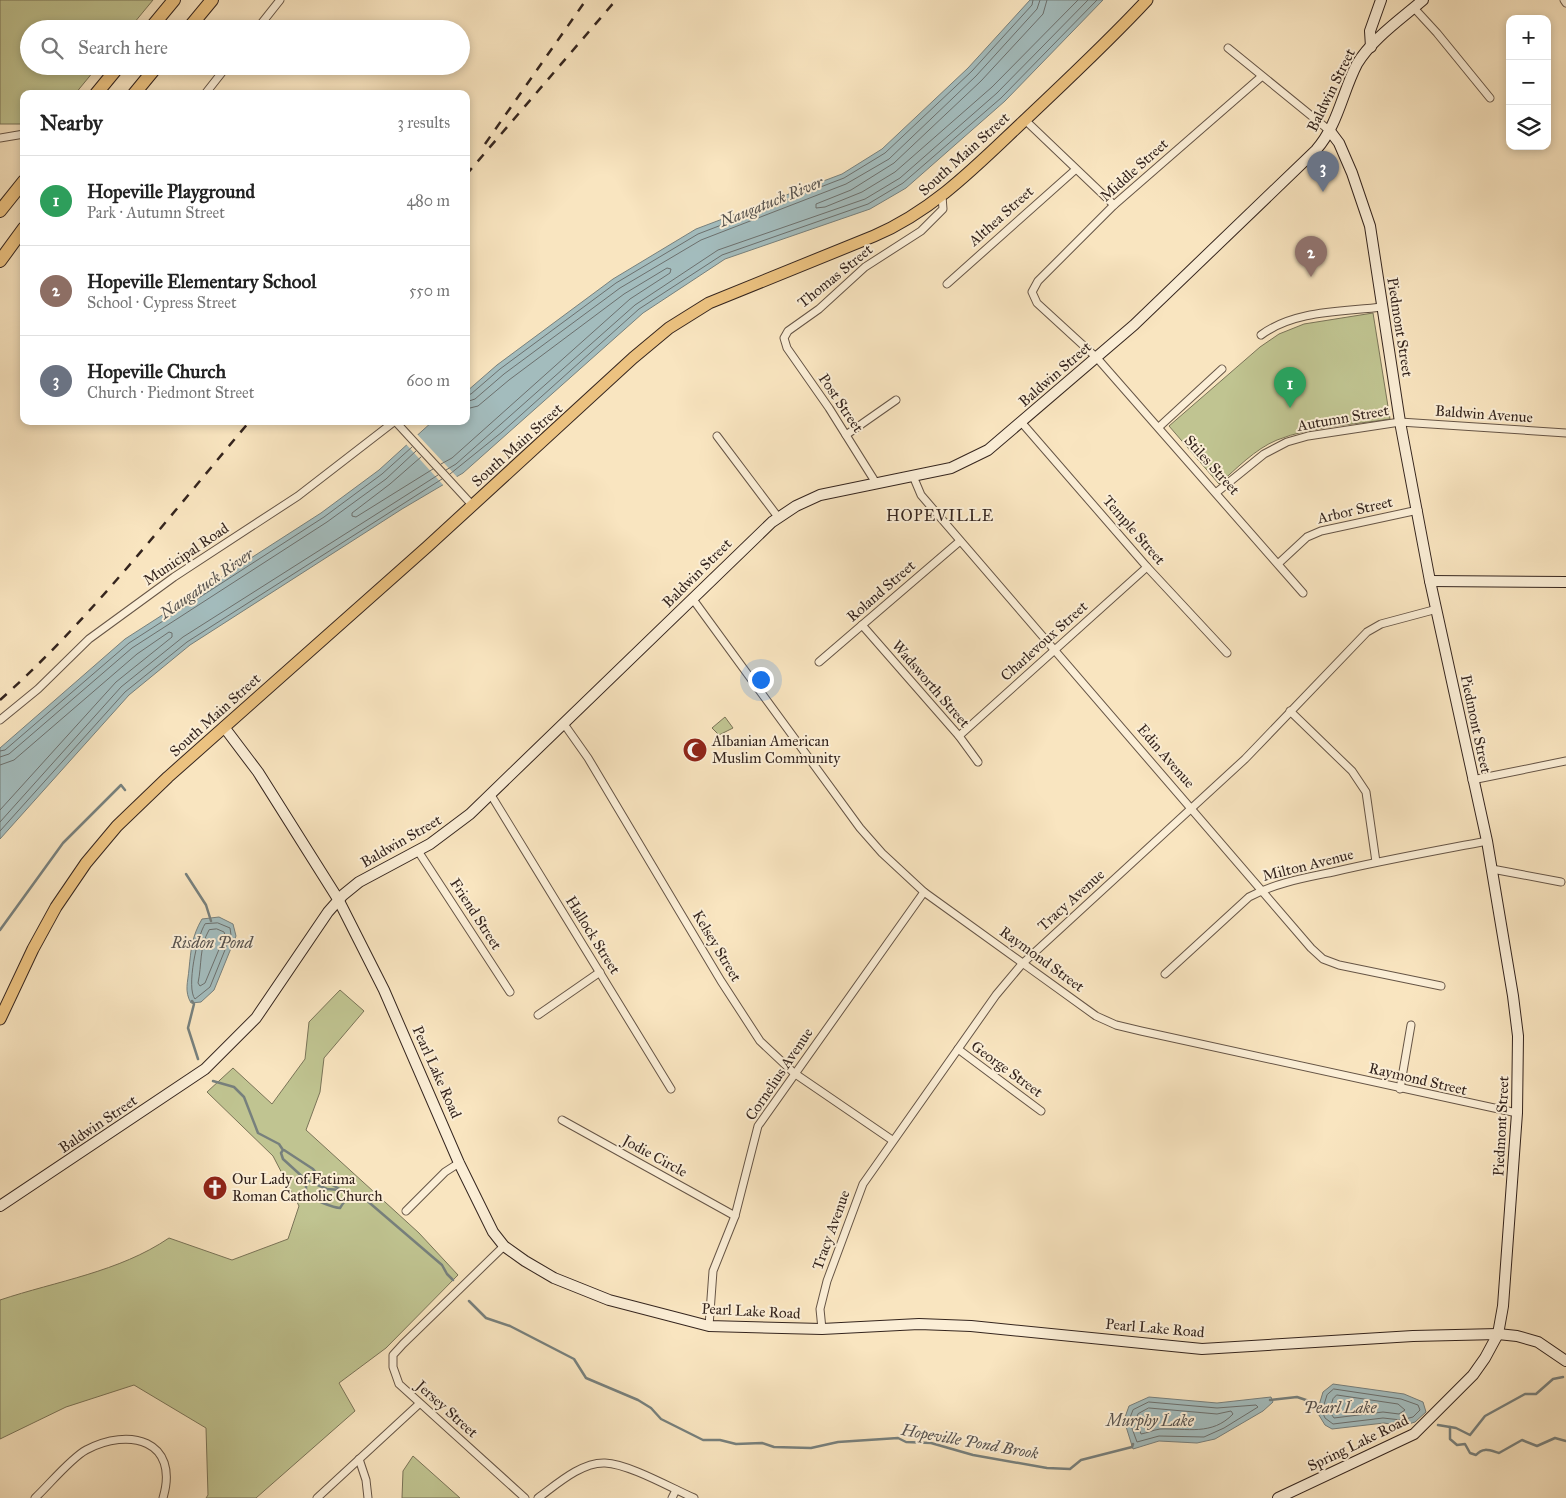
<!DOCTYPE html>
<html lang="en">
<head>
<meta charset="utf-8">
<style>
  body { margin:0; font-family:"IM FELL Great Primer",serif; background:#f2f2f2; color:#222 }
  .controls { position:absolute; right:15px; top:15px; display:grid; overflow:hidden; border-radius:10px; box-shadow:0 2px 8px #0003 }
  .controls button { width:45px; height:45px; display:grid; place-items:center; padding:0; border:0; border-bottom:1px solid #e0e0e0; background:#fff; color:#222; font:25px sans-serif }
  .you { position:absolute; left:760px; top:679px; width:18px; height:18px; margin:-12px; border:4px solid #fff; border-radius:50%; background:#1a73e8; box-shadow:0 0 0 8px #1a73e833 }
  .badge { display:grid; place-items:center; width:32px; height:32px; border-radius:50%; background:#8f2418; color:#fff; font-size:16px; font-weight:700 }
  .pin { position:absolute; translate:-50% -41px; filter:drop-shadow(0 1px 2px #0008) }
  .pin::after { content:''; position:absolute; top:26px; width:18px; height:15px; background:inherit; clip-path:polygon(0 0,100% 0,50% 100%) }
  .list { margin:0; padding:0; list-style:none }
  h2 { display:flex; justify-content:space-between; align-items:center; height:65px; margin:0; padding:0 20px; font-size:21px }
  h2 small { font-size:16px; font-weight:400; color:#767676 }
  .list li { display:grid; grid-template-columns:32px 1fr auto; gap:15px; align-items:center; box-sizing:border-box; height:90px; padding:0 20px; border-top:1px solid #e0e0e0 }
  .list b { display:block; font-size:19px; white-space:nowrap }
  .list p { margin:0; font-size:16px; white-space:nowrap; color:#767676 }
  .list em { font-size:16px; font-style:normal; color:#767676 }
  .icon { flex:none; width:28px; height:28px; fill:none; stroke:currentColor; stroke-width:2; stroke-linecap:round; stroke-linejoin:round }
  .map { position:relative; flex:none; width:1566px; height:1498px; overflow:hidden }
  .search { position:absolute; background:#fff; box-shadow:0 2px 8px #0003; left:20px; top:20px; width:450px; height:55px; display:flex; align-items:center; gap:12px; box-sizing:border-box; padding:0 18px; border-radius:28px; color:#767676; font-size:19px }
  .panel { position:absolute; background:#fff; box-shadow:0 2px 8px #0003; left:20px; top:90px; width:450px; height:335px; border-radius:10px }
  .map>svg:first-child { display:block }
  .green { fill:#c0c491; stroke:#7a7458 }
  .water { fill:#a3bcbd; stroke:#77807d }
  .pier { fill:#f9e5c0 }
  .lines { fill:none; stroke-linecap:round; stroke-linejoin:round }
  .shore { stroke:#6c706e; stroke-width:1 }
  .stream { stroke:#77807d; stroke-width:2.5 }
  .street-casing { stroke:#665546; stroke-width:9 }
  .secondary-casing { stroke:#35251e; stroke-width:12 }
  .primary-casing { stroke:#35251e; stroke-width:13 }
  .highway-casing { stroke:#35251e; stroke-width:14 }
  .street { stroke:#fbeed6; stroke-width:7 }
  .secondary { stroke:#fbeed6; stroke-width:10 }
  .primary { stroke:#ecc280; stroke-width:11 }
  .highway { stroke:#ecc280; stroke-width:12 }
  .rail { stroke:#35251e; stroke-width:2.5; stroke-dasharray:9 9; stroke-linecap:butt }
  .labels { text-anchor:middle; stroke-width:4; stroke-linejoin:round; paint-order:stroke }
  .street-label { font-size:15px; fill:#35251e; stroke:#fbeed6 }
  .poi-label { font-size:15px; fill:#35251e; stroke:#fbeed6; text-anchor:start }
  .water-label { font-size:16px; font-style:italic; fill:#56524e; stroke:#fbeed6 }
  .neighbourhood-label { font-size:16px; letter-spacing:1px; fill:#35251e; stroke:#fbeed6 }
</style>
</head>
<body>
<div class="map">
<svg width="1566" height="1498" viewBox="0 0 1566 1498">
  <rect width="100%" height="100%" fill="#f9e5c0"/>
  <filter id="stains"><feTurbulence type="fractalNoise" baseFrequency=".004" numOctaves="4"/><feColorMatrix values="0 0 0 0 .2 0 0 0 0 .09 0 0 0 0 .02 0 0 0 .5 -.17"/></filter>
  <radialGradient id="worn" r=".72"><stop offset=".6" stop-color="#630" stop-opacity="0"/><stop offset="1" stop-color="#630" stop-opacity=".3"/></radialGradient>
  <!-- green -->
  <g class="green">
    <path d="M0,0H153L129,29H29V66H98L75,94H24V124H0Z"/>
    <path d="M1373,313L1390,419C1353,425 1312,426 1277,440C1255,449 1236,469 1219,484L1169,426L1260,347L1279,334L1304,324Z"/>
    <path d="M725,717L733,728L719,735L712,728Z"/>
    <path d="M340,990L364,1011L324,1058L320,1092L306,1130L419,1233L458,1275L386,1348L339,1383L355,1411L256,1498H206L208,1495L206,1428L134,1385L66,1407L0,1439V1300C57,1281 119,1272 169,1238L232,1260L288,1239L299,1206L273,1156L207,1092L233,1068L272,1104L305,1059L309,1022Z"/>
    <path d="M413,1456L460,1498H402L403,1471Z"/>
  </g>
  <!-- water -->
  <g class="water">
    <path d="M1030,0H1103L1005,101L906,188L870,209L725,259L643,313L463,473L402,509L190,645L129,695L0,839V748L125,639L321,513L379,470L433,421H466V392L497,365L613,279L696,229L842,174L882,149L968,68Z"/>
    <path d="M219,917L233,924L236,936L214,990L201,1002L191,1003C184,991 188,982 189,969C191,949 192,936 202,919Z"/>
    <path d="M1333,1384L1404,1394L1423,1402L1426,1412L1415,1422L1402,1426L1384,1423L1332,1429L1325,1425L1317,1412L1323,1392Z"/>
    <path d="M1149,1397L1217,1403L1271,1397L1273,1402L1263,1411L1215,1439L1197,1443L1159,1441L1133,1449L1124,1420L1129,1406Z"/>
  </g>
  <!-- pier -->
  <path class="pier" d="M416,433L458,478L445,487L405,443Z"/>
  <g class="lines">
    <!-- shore -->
    <g class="shore">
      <path d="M1047,0L1043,14L981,81L894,163L851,190L816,204V208L825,207L862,192L895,172L992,87L1078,0"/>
      <path d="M466,395L471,394L500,369L616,283L698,234L844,178L885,153L972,71L1032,5L1033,0"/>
      <path d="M466,402L475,399L504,374L620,288L701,240L846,184L889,159L976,76L1037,9L1040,0"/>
      <path d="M421,457L390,484L352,513V516L356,517L433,469"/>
      <path d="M441,464L452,458L630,299L670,273L671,269L667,268L624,294L509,380L478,406L466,409"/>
      <path d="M446,470L456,464L635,305L718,250L865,199L900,178L997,93L1088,0"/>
      <path d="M450,474L502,432L639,309L722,255L868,204L903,183L1001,98L1097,0"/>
      <path d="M0,751L5,750L129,643L324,517L382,474L412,447"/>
      <path d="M0,757L9,754L132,648L327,522L386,479L416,451"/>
      <path d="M0,765L14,760L137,654L169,632L172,633V637L116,682L0,810"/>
      <path d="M0,822L121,687L183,637L438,475"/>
      <path d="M0,831L125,692L187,642L442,479"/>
      <path d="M218,923L230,928L231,935L210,987L195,999C186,988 197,936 205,924Z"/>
      <path d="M217,929L224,932L225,935L205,983L200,986L198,983C202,965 199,947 209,930Z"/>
      <path d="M1334,1389L1401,1399L1418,1405L1420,1410L1413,1417L1401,1420L1383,1418L1333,1424L1325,1418L1322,1411L1327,1395Z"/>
      <path d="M1337,1395L1398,1404L1405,1410L1399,1414L1383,1412L1334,1418L1329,1411L1333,1399Z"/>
      <path d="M1149,1402L1217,1408L1256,1405L1258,1407L1224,1428L1204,1437L1159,1436L1137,1442L1129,1420L1133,1410Z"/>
      <path d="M1149,1408L1217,1414L1231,1411L1233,1414C1212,1436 1187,1428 1160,1429C1153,1430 1147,1433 1141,1434L1136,1419L1138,1414Z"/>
    </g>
    <!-- stream -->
    <g class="stream">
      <path d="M186,874L206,905L211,921"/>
      <path d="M0,930L63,843L121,785L125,790"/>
      <path d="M192,1001L194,1004L188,1028L198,1059"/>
      <path d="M213,1081L234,1087L244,1097L258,1133L279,1144L283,1150L281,1153L283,1159L306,1180V1195C313,1199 333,1208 340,1208C347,1196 352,1196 365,1199L442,1265L447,1274L453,1280"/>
      <path d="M284,1150L313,1169L321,1179L353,1196"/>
      <path d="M306,1180L327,1189L341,1190"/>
      <path d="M469,1301L486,1318L510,1326L574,1359L586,1378L638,1400L651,1408L661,1419L703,1440H720L736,1444L762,1443L774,1447L811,1448L838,1442L898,1438L906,1442L931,1443L973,1455L1047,1468L1070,1469L1081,1460L1132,1447L1133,1444"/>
      <path d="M1270,1400L1297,1397L1321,1405"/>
      <path d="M1438,1425L1456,1428L1470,1435L1485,1416L1525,1394H1536L1553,1379L1563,1377"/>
      <path d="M1450,1427V1439L1457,1445L1465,1444L1470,1453L1476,1455C1483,1447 1489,1450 1499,1453L1522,1440L1537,1446L1555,1438L1566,1441"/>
    </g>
    <defs>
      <g id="street">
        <path d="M1564,0L1566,3"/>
        <path d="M1414,8L1437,33L1490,98"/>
        <path d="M257,29L280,0"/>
        <path d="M1228,48L1330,131"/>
        <path d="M1261,77L1114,205L1038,281L1032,292L1037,303L1097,358L1303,593"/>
        <path d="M205,94L227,66"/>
        <path d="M1025,120L1114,205"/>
        <path d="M0,138L24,134"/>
        <path d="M947,284L1075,170"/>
        <path d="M1261,335C1295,310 1342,312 1382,307"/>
        <path d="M395,421L473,506"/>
        <path d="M1022,423L1147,567L1227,653"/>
        <path d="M1159,427L1222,369"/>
        <path d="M846,435L896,400"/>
        <path d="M717,436L778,517"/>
        <path d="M913,476L921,495L1311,948L1323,959L1339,965L1441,986"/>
        <path d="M876,483L829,408L787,348L784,338L788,331L819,309L865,267L921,231L943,209L942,196"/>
        <path d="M1217,492L1264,454L1287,442L1308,436L1400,422L1566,433"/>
        <path d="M1279,563L1307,537L1321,531L1418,510"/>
        <path d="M692,598L860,828L882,853L924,892L1096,1016L1116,1025L1141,1031L1517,1113"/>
        <path d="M862,625L959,736L978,762"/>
        <path d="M819,662L960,541"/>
        <path d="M1290,711L1352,771L1366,792L1376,862"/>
        <path d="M0,720L38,689L89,639L174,577L298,496L395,421"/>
        <path d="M564,724L588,758L721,981L760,1041L794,1073L892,1140"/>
        <path d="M959,736L1147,567"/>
        <path d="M1472,780L1566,761"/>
        <path d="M491,795L671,1089"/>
        <path d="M418,851L510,992"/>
        <path d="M1492,869L1561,882"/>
        <path d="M1165,974L1249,897C1275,883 1304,878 1333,872C1384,860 1435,851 1487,841"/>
        <path d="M538,1015L600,972"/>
        <path d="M958,1049L1041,1111"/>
        <path d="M1400,1089L1411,1025"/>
        <path d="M562,1120L735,1216"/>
        <path d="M406,1211L445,1172L459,1163"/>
        <path d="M504,1246L403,1344L393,1355V1367L399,1384L525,1498"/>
        <path d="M709,1326L713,1271L735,1216L758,1126L924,892"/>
        <path d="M822,1329L820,1309L827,1281L863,1184L996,995L1022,964L1245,759L1367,632L1381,624L1437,609"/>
        <path d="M359,1459L366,1480L368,1498"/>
        <path d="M35,1498C48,1486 71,1458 86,1450C129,1427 180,1440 163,1498"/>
        <path d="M317,1498L419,1404"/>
        <path d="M538,1498C556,1485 581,1462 605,1463C629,1464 671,1488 694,1498"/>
        <path d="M672,1498L676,1490"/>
      </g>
      <g id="secondary">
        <path d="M1371,47L1370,31L1381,0"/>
        <path d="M1430,581L1566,582"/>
        <path d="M224,727L258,772L338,899L384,990L459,1163L493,1232L504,1246L525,1261L554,1278L609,1300L709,1326L822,1329L919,1324L971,1326L1202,1349L1413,1336L1498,1334L1517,1336L1538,1342L1566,1361"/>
        <path d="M0,1206L205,1069L256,1018L328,912L343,895L359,882L430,844L470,814L772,522L796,506L820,495L951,468L988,450L1134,325L1316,150C1338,125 1342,93 1357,64C1372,39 1401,19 1423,0"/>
        <path d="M1278,1498L1414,1434L1473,1375L1485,1358L1498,1334L1503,1306L1517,1113L1518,1036L1513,996L1487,841L1430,581L1400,422L1370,226L1352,173L1339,143L1330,131"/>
      </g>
      <path id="primary" d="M0,1019L33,949L56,907L86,863L117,826L168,777L427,547L633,358L669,328L709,303L874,236C935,210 979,163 1027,118C1068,79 1109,41 1147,0"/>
      <g id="highway">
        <path d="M150,29L174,0"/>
        <path d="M188,29L212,0"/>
        <path d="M96,94L119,66"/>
        <path d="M134,94L157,66"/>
        <path d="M0,211L24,181"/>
        <path d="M0,261L24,228"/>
      </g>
    </defs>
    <!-- street casing -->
    <use href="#street" class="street-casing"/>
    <!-- secondary casing -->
    <use href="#secondary" class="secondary-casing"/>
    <!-- primary casing -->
    <use href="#primary" class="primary-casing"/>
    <!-- highway casing -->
    <use href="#highway" class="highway-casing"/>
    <!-- street -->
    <use href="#street" class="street"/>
    <!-- secondary -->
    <use href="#secondary" class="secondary"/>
    <!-- primary -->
    <use href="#primary" class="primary"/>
    <!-- highway -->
    <use href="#highway" class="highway"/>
    <!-- rail -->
    <g class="rail">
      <path d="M485,144L586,0"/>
      <path d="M466,175L616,0"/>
      <path d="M0,700C91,619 171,514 250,421"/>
    </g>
  </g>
  <!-- icons -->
  <defs>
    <symbol id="mosque-disc" viewBox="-11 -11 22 22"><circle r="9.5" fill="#8f2418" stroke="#fbeed6"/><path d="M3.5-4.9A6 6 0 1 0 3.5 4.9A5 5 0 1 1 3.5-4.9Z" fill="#fff"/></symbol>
    <symbol id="church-disc" viewBox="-11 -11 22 22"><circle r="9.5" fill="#8f2418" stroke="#fbeed6"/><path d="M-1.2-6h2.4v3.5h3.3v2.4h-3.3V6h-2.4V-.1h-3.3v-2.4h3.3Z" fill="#fff"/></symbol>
  </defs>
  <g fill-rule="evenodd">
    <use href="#mosque-disc" x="681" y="736" width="28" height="28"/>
    <use href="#church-disc" x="201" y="1174" width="28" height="28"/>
  </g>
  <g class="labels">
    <!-- street labels -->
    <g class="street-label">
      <text transform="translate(1331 90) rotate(-64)" y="5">Baldwin Street</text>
      <text transform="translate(964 154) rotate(-42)" y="5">South Main Street</text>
      <text transform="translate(1134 170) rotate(-42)" y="5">Middle Street</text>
      <text transform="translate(1001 216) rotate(-42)" y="5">Althea Street</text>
      <text transform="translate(835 276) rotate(-39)" y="5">Thomas Street</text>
      <text transform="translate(1400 327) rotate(81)" y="5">Piedmont Street</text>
      <text transform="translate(1055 374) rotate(-41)" y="5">Baldwin Street</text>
      <text transform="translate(841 403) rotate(56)" y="5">Post Street</text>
      <text transform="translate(1484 414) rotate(4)" y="5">Baldwin Avenue</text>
      <text transform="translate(1343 418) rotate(-10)" y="5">Autumn Street</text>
      <text transform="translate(517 445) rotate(-42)" y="5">South Main Street</text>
      <text transform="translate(1212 465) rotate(48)" y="5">Stiles Street</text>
      <text transform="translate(1355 510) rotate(-13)" y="5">Arbor Street</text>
      <text transform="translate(1134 530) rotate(49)" y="5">Temple Street</text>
      <text transform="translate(186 554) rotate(-34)" y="5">Municipal Road</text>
      <text transform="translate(697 573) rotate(-45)" y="5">Baldwin Street</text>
      <text transform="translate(881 591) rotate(-41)" y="5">Roland Street</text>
      <text transform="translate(1044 641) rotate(-42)" y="5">Charlevoux Street</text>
      <text transform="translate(931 684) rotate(49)" y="5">Wadsworth Street</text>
      <text transform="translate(215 715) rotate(-42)" y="5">South Main Street</text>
      <text transform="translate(1476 724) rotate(78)" y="5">Piedmont Street</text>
      <text transform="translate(1166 756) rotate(49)" y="5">Edin Avenue</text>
      <text transform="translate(401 841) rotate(-30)" y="5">Baldwin Street</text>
      <text transform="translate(1308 865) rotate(-14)" y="5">Milton Avenue</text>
      <text transform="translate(1071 900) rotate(-42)" y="5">Tracy Avenue</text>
      <text transform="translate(476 914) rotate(57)" y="5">Friend Street</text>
      <text transform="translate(593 935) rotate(58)" y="5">Hallock Street</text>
      <text transform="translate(717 946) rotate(59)" y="5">Kelsey Street</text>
      <text transform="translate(1042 959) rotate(36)" y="5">Raymond Street</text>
      <text transform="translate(1007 1069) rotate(36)" y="5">George Street</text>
      <text transform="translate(437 1072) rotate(66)" y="5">Pearl Lake Road</text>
      <text transform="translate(779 1074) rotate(-56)" y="5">Cornelius Avenue</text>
      <text transform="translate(1418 1079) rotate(13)" y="5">Raymond Street</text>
      <text transform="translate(98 1124) rotate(-34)" y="5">Baldwin Street</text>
      <text transform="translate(1501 1126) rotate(-87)" y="5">Piedmont Street</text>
      <text transform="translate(655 1156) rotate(29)" y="5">Jodie Circle</text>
      <text transform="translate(831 1230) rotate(-70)" y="5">Tracy Avenue</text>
      <text transform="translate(751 1311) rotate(3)" y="5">Pearl Lake Road</text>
      <text transform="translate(1155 1328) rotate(5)" y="5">Pearl Lake Road</text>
      <text transform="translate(447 1409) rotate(42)" y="5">Jersey Street</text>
      <text transform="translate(1358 1443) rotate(-26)" y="5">Spring Lake Road</text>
    </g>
    <!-- poi labels -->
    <g class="poi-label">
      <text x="712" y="746">Albanian American<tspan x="712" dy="17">Muslim Community</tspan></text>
      <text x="232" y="1184">Our Lady of Fatima<tspan x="232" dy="17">Roman Catholic Church</tspan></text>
    </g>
    <!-- water labels -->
    <g class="water-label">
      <text transform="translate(771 201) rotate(-22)" y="6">Naugatuck River</text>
      <text transform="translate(206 583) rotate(-35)" y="6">Naugatuck River</text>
      <text x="212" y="948">Risdon Pond</text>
      <text x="1340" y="1413">Pearl Lake</text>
      <text x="1150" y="1426">Murphy Lake</text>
      <text transform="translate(970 1441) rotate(10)" y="6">Hopeville Pond Brook</text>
    </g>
    <!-- neighbourhood labels -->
    <g class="neighbourhood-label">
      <text x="940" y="521">HOPEVILLE</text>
    </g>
  </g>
  <rect width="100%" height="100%" filter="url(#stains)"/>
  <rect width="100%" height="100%" fill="url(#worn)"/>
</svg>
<div class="controls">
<button>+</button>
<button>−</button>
<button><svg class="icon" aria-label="layers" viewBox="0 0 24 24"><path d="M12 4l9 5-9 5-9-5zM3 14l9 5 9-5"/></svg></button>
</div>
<div class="you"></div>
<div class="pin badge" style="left:1290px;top:408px;background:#2e9e5b">1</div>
<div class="pin badge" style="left:1311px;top:277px;background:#8d6e63">2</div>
<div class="pin badge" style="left:1323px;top:192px;background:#6b7280">3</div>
<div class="search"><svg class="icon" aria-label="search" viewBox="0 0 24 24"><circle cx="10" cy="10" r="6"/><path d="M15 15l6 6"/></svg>Search here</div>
<section class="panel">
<h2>Nearby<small>3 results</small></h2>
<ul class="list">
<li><span class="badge" style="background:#2e9e5b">1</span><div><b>Hopeville Playground</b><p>Park · Autumn Street</p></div><em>480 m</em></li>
<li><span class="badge" style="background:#8d6e63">2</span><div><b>Hopeville Elementary School</b><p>School · Cypress Street</p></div><em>550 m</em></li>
<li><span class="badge" style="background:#6b7280">3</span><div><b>Hopeville Church</b><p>Church · Piedmont Street</p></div><em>600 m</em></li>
</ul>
</section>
</div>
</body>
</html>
